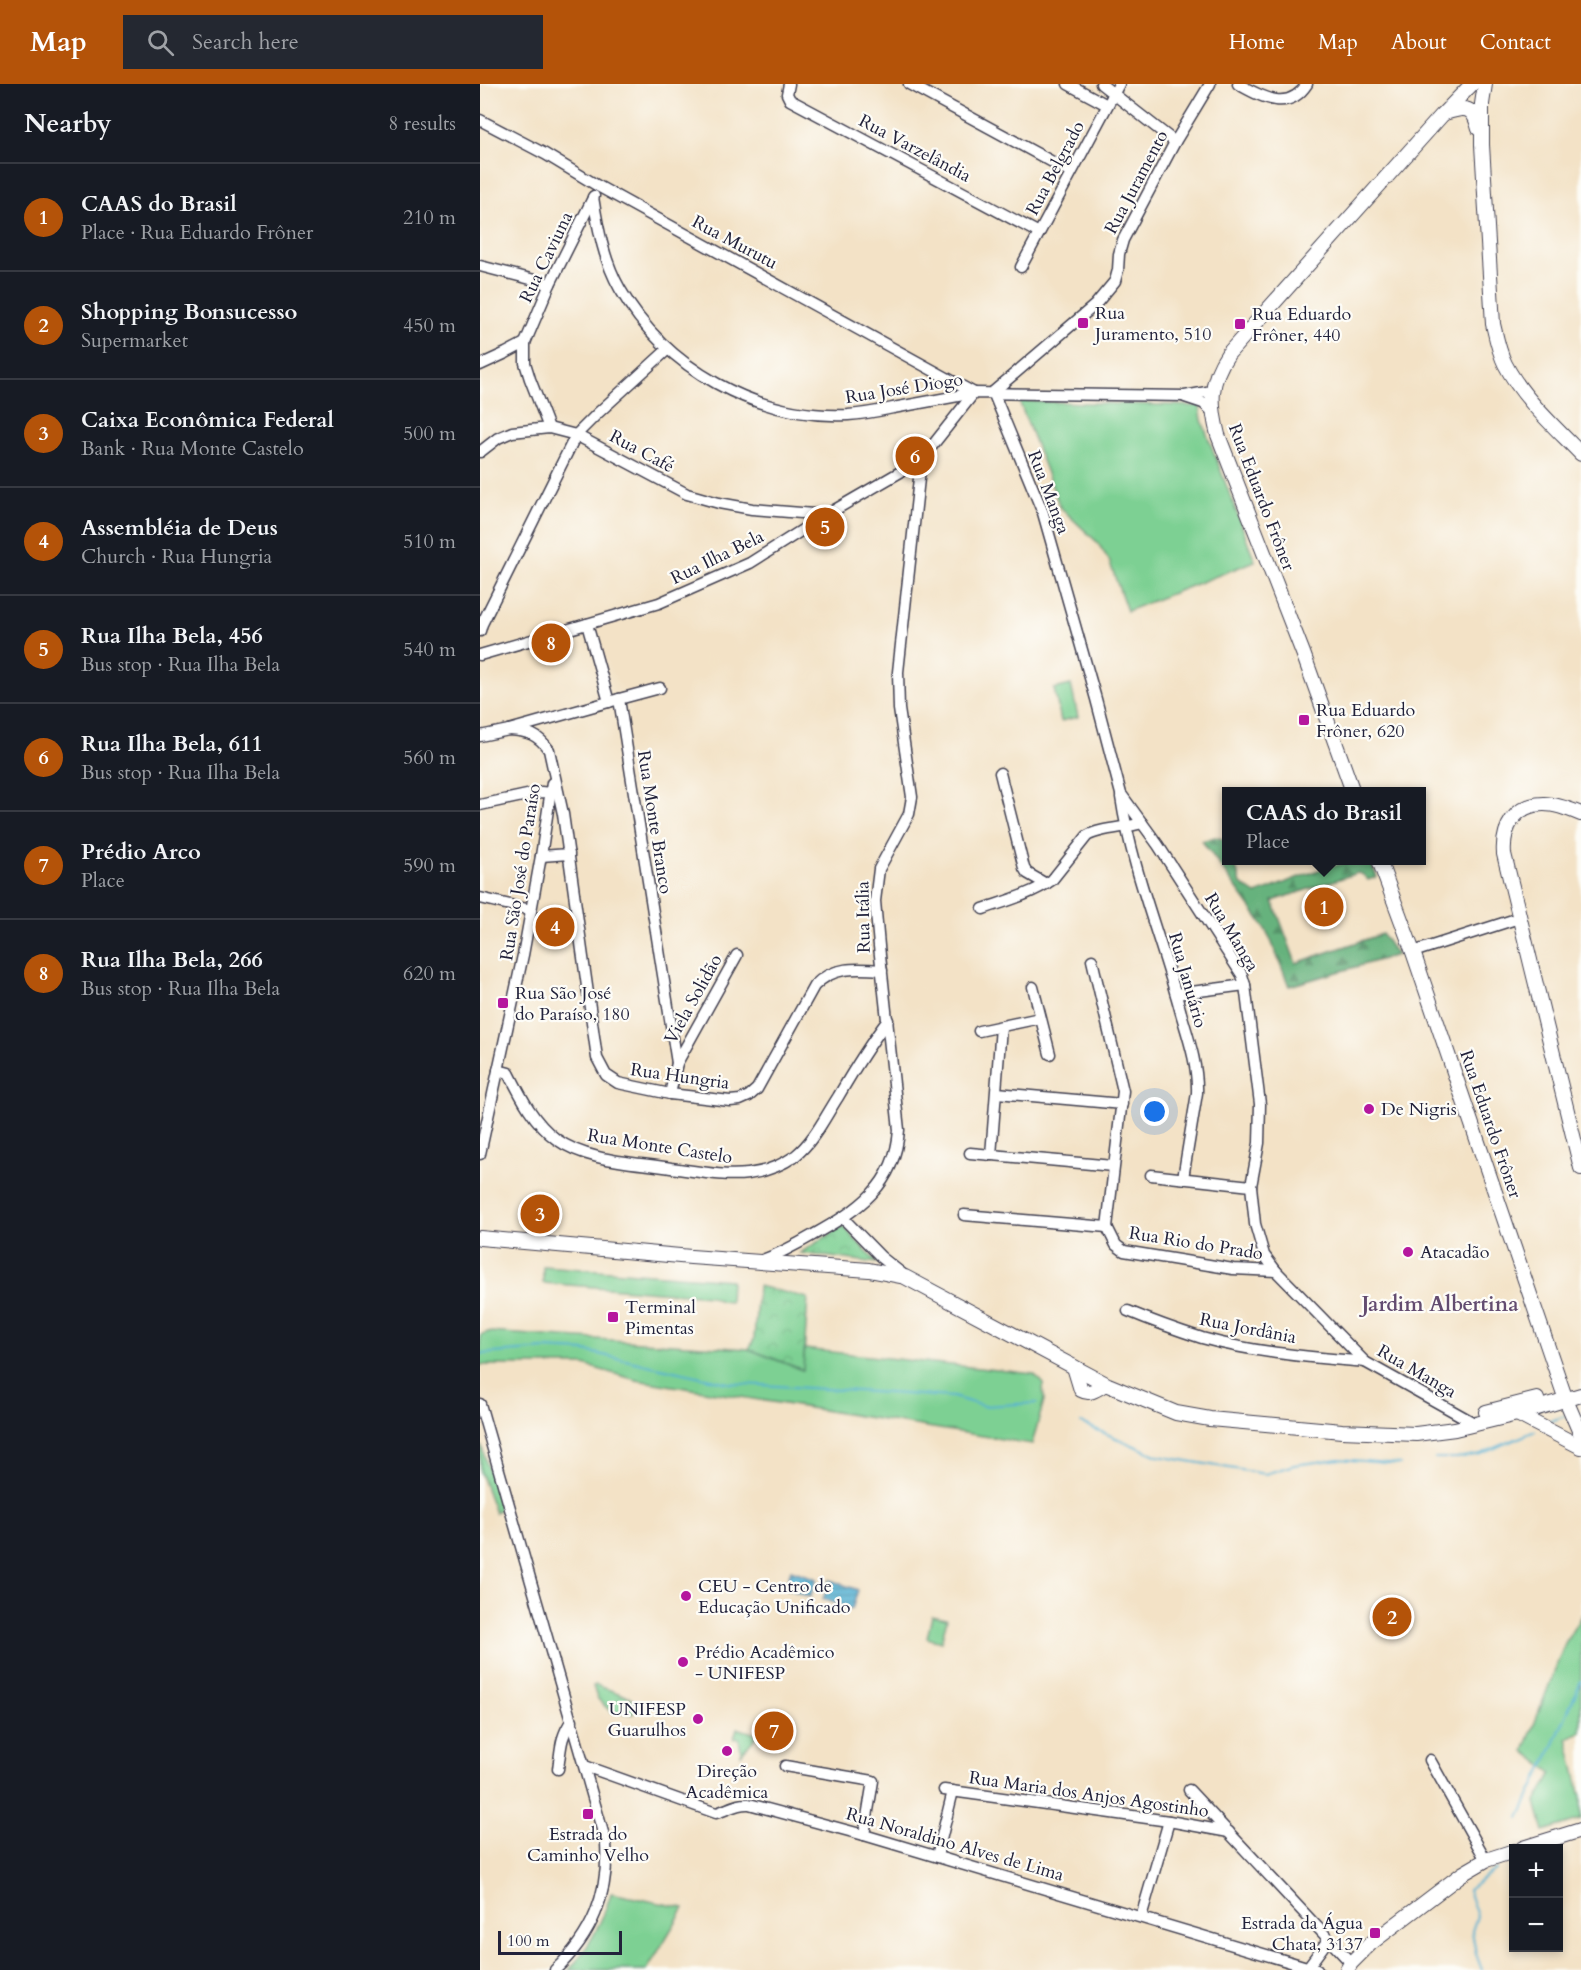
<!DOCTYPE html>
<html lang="en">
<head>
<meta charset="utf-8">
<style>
  body { margin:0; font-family:Cardo,serif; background:#242831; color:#f1f3f6 }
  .controls { position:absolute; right:18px; bottom:18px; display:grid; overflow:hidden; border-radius:0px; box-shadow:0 3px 9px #0003 }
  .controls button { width:54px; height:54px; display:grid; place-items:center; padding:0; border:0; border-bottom:2px solid #363941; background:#171b24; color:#f1f3f6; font:30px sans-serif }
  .scale { position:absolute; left:18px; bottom:15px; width:124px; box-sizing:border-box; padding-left:6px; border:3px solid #22223b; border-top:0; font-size:16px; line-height:21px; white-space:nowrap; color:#22223b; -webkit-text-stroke:4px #fdfcf7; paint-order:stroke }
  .you { position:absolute; left:675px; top:1028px; width:21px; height:21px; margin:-15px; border:4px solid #fff; border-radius:50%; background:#1a73e8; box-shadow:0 0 0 9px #1a73e833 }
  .badge { display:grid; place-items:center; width:39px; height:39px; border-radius:50%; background:#b45309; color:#fff; font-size:20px; font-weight:700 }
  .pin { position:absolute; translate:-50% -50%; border:3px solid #fff; box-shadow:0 2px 6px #0006 }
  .popup { position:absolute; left:742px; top:703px; width:204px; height:78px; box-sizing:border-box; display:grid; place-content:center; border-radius:0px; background:#171b24; filter:drop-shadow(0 2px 4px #0005); font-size:20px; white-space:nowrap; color:#9ea1a6 }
  .popup b { font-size:22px; color:#f1f3f6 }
  .popup::after { content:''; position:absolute; left:50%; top:100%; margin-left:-12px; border:12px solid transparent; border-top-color:#171b24 }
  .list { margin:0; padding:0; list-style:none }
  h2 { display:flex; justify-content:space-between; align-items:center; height:78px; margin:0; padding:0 24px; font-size:26px }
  h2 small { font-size:20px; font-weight:400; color:#9ea1a6 }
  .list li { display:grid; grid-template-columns:39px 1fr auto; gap:18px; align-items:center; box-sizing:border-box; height:108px; padding:0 24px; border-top:2px solid #363941 }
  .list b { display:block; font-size:22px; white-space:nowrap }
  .list p { margin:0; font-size:20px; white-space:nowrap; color:#9ea1a6 }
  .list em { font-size:20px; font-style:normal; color:#9ea1a6 }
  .icon { flex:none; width:33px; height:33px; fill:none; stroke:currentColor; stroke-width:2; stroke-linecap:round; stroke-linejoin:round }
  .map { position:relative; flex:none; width:1101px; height:1886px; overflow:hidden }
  header { display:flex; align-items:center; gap:36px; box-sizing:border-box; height:84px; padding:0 30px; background:#b45309; color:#fff }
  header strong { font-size:28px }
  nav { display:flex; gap:33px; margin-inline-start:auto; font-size:21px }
  .search { width:420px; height:54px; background:#242831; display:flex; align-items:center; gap:15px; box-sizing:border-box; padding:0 21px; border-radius:0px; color:#9ea1a6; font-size:22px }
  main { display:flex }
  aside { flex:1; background:#171b24 }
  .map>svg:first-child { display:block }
  .grass { fill:#7dd093; stroke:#507967; stroke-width:1.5 }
  .forest { fill:url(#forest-firs); stroke:#446a5c; stroke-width:1.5 }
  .park { fill:url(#park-crowns); stroke:#507967; stroke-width:1.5 }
  .water { fill:url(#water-rules); stroke:#3c6a87; stroke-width:1.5 }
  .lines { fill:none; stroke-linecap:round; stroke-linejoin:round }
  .stream { stroke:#55b1d3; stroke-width:2 }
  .street-casing { stroke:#413f50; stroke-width:13 }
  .secondary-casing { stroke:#413f50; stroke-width:16 }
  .street { stroke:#fff; stroke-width:10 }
  .secondary { stroke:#fff; stroke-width:14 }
  .poi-dot { fill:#b5179e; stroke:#fdfcf7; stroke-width:2 }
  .labels { text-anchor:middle; stroke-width:4.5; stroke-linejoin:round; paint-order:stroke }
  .street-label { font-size:18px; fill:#22223b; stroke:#fdfcf7 }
  .poi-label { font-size:18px; fill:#22223b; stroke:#fdfcf7; text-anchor:start }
  .quarter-label { font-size:21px; font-weight:bold; fill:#634c70; stroke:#fdfcf7 }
</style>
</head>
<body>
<header>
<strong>Map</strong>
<div class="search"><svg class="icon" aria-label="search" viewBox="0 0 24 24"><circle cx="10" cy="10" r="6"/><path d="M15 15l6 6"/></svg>Search here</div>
<nav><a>Home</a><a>Map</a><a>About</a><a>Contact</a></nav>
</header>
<main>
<aside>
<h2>Nearby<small>8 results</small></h2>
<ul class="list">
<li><span class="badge">1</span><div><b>CAAS do Brasil</b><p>Place · Rua Eduardo Frôner</p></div><em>210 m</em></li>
<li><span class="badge">2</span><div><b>Shopping Bonsucesso</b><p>Supermarket</p></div><em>450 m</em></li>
<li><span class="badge">3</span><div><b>Caixa Econômica Federal</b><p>Bank · Rua Monte Castelo</p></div><em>500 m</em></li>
<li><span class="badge">4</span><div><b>Assembléia de Deus</b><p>Church · Rua Hungria</p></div><em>510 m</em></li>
<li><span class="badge">5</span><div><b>Rua Ilha Bela, 456</b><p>Bus stop · Rua Ilha Bela</p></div><em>540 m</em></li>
<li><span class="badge">6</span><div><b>Rua Ilha Bela, 611</b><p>Bus stop · Rua Ilha Bela</p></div><em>560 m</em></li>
<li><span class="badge">7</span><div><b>Prédio Arco</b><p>Place</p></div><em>590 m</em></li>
<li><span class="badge">8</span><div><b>Rua Ilha Bela, 266</b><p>Bus stop · Rua Ilha Bela</p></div><em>620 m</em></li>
</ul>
</aside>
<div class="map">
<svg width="1101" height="1886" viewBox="0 0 1101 1886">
  <defs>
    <pattern id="forest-firs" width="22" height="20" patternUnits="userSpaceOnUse" patternTransform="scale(1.5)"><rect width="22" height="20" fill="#66b27d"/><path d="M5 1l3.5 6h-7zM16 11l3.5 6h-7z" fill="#549068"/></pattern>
    <pattern id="park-crowns" width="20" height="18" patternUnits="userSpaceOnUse" patternTransform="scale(1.5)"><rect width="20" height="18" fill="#7dd093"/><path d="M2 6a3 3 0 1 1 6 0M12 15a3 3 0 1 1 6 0" fill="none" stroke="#6cb280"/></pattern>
    <pattern id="water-rules" width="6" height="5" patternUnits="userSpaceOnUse" patternTransform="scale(1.5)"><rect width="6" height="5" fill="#55b1d3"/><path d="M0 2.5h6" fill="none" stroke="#4690ac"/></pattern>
  </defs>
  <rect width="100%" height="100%" fill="#fdfcf7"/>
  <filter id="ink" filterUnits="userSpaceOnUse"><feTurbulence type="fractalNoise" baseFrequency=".0167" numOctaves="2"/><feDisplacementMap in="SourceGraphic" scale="12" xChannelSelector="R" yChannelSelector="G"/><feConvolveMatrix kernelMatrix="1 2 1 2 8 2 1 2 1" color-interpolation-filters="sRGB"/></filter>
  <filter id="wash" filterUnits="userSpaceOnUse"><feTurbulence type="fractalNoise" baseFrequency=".008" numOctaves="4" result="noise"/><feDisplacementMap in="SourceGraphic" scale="24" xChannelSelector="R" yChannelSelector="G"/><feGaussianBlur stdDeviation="1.35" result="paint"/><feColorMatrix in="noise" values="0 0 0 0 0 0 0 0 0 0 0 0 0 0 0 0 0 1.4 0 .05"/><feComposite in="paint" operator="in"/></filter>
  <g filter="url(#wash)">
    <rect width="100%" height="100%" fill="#f3e2c6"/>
    <!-- grass -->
    <g class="grass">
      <path d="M539,317L720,322L722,336L728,353L775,477L647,527L629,476L617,458L580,423Z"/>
      <path d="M591,601L598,633L581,637L574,605Z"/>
      <path d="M63,1182L251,1196L250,1218L240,1217L230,1212L63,1199Z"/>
      <path d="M8,1248L269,1265L322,1286L325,1265L554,1290L563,1300L564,1317L552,1360L156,1296L104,1281H0V1251Z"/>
      <path d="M0,1363H2L20,1425L15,1429L0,1388Z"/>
      <path d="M452,1532L467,1535L461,1558L447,1554Z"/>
      <path d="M1101,1532V1648L1087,1654L1101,1713V1735L1064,1747L1056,1718L1072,1689L1044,1667L1085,1559Z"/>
      <path d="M131,1809L204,1824L167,1886H89C110,1863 122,1839 131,1809Z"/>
    </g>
    <!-- forest -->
    <path class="forest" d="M735,753L746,756V776L754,777L761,800L776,810C812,797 851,776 890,777L897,793L888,796L882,790L877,789L793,817L816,879L902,850L917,871L809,902L790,854L781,838L722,757Z"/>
    <!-- park -->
    <g class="park">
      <path d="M363,1142L397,1179L320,1169Z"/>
      <path d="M278,1202L328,1214L323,1286L269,1265L274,1255Z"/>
      <path d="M116,1601L149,1613L155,1619L153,1630L131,1628L117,1614L113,1602Z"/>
      <path d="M257,1644L276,1650L277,1652L261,1670L259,1654L254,1655Z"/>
    </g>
    <!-- water -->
    <g class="water">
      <path d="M311,1486L337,1495L330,1513L305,1504Z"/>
      <path d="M350,1496L378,1506L372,1525L343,1515Z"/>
    </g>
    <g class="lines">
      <!-- stream -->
      <g class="stream">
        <path d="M0,1270L65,1265L105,1267L248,1299L473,1313L503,1322L557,1319"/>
        <path d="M1068,1338L1085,1332"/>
        <path d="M601,1339L678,1372L785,1390L814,1381L859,1375L920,1380"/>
        <path d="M955,1374H977L1001,1370L1055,1347"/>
        <path d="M1039,1734L1074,1660L1101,1597"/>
        <path d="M1002,1886L996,1870L992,1847L997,1832L988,1806L1016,1785"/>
      </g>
    </g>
  </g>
  <g filter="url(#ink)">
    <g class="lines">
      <defs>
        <g id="street">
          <path d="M309,0L307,10L310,16L559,149"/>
          <path d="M429,0L591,88"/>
          <path d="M588,0L627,21"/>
          <path d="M621,0L695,58"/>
          <path d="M758,0C782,13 808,29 827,0"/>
          <path d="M0,36L65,70L118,102L494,309"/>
          <path d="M113,113C118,145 124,177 140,205C186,285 276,335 368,331C383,330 399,327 413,324C440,319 467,314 494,309"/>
          <path d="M0,182L70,200"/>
          <path d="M541,183L639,0"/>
          <path d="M0,281L26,269L45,259"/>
          <path d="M513,308L563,429L616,615L641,710L678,761L762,891L765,901L780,1020L779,1059L771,1102L775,1140L784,1171L796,1187L885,1278L996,1340"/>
          <path d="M513,308L615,221L635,197L638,186L639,170L643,156L695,58L730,0"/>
          <path d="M705,313L723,319L732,327"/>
          <path d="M69,344L50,295L45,279V259L70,200L114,112"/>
          <path d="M0,368L18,354L32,348L69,344L96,351L207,410L239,419L272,425L346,431"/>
          <path d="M107,540L129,618"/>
          <path d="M0,547L2,540L96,351L118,329L188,265"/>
          <path d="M0,571L179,519L270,479L346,431L441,376L494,309L705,312L732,307"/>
          <path d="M139,615L180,604"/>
          <path d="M29,646C47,647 58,650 69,666L83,730L117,974L126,991L138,999L190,1010L250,1017L260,1016L269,1012L277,1005L334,902C353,882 376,884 402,886"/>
          <path d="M0,652L29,646L139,615L197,979"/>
          <path d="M520,689L544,784L547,789L566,800"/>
          <path d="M641,713C652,787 682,857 701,929C709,956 718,982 717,1009L703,1094"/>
          <path d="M0,721L61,708L71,709"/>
          <path d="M61,772L89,770"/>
          <path d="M0,814L51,826"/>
          <path d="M503,825C526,817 552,810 572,796L607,752C620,744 646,744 662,739"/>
          <path d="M933,868L1039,834"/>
          <path d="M612,876L643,1007L627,1143L636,1161L644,1167L753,1185L796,1187"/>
          <path d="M553,903L570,970"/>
          <path d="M696,910L765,901"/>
          <path d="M499,947L560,934"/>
          <path d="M18,986L29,989C41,1013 54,1039 76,1055C108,1078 154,1078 191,1084C216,1087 243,1093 268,1090C284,1088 302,1081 315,1072C334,1057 345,1033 358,1013C373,987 389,961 408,936"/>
          <path d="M517,1009L642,1020"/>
          <path d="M190,1010L197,979L257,871"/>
          <path d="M490,1069L633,1082"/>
          <path d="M0,1070L43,871L61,772L72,699"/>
          <path d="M511,1071L521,943"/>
          <path d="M671,1091L771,1102"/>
          <path d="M484,1131L627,1143"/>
          <path d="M363,1134L401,1173L425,1192"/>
          <path d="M280,1177C299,1170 316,1161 333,1151C378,1126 415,1102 419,1046L399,862L395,817L399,785L429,730L432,713L419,625L418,588L441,376"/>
          <path d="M648,1227C672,1237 697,1246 722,1254C775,1269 831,1273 885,1278"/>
          <path d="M0,1320L126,1759C129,1811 112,1851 75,1886"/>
          <path d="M950,1676L1006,1776"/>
          <path d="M105,1682L236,1729C248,1726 256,1719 269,1720L384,1751L837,1886"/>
          <path d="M305,1682L393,1697L384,1751"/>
          <path d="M78,1685C81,1665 80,1653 92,1636"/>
          <path d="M464,1706L689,1737L749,1748"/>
          <path d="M709,1706L871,1879"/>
          <path d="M457,1772L473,1707"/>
          <path d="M661,1833L689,1737"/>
          <path d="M828,1883L848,1856"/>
        </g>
        <g id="secondary">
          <path d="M1005,0L1002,20V61L1013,240C1016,253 1019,268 1025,280C1043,315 1074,342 1101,370"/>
          <path d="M965,29C986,22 993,22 999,45"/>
          <path d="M873,708L823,569L738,351C730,319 729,298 748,270L962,31L992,0"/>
          <path d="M1101,730C1089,725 1076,720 1064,720C1035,720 1022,744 1024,770L1101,1084"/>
          <path d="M899,776L933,868L1086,1316L1101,1351"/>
          <path d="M0,1154L211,1173L389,1186L425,1193L628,1301L696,1329L730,1335L862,1347L936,1350L975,1345L1037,1330L1101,1311"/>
          <path d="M594,1283L601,1306C610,1311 617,1305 625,1300"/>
          <path d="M1006,1328L1057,1315"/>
          <path d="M1037,1330L1101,1363"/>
          <path d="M1043,1764L1101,1746"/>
          <path d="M867,1886L871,1879L890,1860L982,1790L1006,1776L1034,1767"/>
        </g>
      </defs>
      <!-- street casing -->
      <use href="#street" class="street-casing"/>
      <!-- secondary casing -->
      <use href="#secondary" class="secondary-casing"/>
      <!-- street -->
      <use href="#street" class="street"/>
      <!-- secondary -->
      <use href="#secondary" class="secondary"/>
    </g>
  </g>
  <!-- markers -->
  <g class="poi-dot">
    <rect x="597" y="233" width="12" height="12" rx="3"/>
    <rect x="754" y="234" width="12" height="12" rx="3"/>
    <rect x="818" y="630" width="12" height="12" rx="3"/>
    <rect x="17" y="913" width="12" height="12" rx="3"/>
    <circle cx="889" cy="1025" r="6"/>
    <circle cx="928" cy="1168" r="6"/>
    <rect x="127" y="1227" width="12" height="12" rx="3"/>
    <circle cx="206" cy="1512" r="6"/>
    <circle cx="203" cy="1578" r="6"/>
    <circle cx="218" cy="1635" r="6"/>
    <circle cx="247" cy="1667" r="6"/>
    <rect x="102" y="1724" width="12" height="12" rx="3"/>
    <rect x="889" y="1843" width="12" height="12" rx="3"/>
  </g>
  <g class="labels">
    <!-- street labels -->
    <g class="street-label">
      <text transform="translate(435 64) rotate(28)" y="6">Rua Varzelândia</text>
      <text transform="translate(575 84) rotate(-62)" y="6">Rua Belgrado</text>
      <text transform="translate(656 98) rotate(-62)" y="6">Rua Juramento</text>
      <text transform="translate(255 158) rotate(28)" y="6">Rua Murutu</text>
      <text transform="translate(66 173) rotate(-64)" y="6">Rua Caviuna</text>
      <text transform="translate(424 304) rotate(-9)" y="6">Rua José Diogo</text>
      <text transform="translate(162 367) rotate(28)" y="6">Rua Café</text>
      <text transform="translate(569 408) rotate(69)" y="6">Rua Manga</text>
      <text transform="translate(782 413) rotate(69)" y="6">Rua Eduardo Frôner</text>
      <text transform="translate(237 473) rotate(-26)" y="6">Rua Ilha Bela</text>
      <text transform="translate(175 738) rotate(81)" y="6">Rua Monte Branco</text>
      <text transform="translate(40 788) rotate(-81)" y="6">Rua São José do Paraíso</text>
      <text transform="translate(383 833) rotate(-91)" y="6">Rua Itália</text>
      <text transform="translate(752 848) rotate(59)" y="6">Rua Manga</text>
      <text transform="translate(708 896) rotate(74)" y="6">Rua Januário</text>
      <text transform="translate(213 915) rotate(-61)" y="6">Viela Solidão</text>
      <text transform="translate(200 992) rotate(8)" y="6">Rua Hungria</text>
      <text transform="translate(1011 1040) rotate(71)" y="6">Rua Eduardo Frôner</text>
      <text transform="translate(180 1062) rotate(9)" y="6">Rua Monte Castelo</text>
      <text transform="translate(716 1159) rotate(9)" y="6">Rua Rio do Prado</text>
      <text transform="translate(768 1244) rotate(11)" y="6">Rua Jordânia</text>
      <text transform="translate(937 1287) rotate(30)" y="6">Rua Manga</text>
      <text transform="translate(609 1710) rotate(8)" y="6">Rua Maria dos Anjos Agostinho</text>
      <text transform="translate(475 1760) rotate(16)" y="6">Rua Noraldino Alves de Lima</text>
    </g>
    <!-- poi labels -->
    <g class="poi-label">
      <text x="615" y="235">Rua<tspan x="615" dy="21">Juramento, 510</tspan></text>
      <text x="772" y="236">Rua Eduardo<tspan x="772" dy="21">Frôner, 440</tspan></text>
      <text x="836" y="632">Rua Eduardo<tspan x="836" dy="21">Frôner, 620</tspan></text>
      <text x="35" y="915">Rua São José<tspan x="35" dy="21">do Paraíso, 180</tspan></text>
      <text x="901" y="1031">De Nigris</text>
      <text x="940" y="1174">Atacadão</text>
      <text x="145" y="1229">Terminal<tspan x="145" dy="21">Pimentas</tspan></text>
      <text x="218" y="1508">CEU - Centro de<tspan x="218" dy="21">Educação Unificado</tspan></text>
      <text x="215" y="1574">Prédio Acadêmico<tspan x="215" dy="21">- UNIFESP</tspan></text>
      <text x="206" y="1631" text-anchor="end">UNIFESP<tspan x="206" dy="21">Guarulhos</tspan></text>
      <text x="247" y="1693" text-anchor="middle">Direção<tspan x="247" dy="21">Acadêmica</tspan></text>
      <text x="108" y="1756" text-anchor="middle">Estrada do<tspan x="108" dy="21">Caminho Velho</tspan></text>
      <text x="883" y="1845" text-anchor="end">Estrada da Água<tspan x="883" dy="21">Chata, 3137</tspan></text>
    </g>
    <!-- quarter labels -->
    <g class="quarter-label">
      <text x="960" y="1227">Jardim Albertina</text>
    </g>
  </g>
</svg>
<div class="controls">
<button>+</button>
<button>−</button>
</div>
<div class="scale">100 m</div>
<div class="you"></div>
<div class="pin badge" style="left:844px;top:823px">1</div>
<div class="popup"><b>CAAS do Brasil</b>Place</div>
<div class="pin badge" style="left:912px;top:1533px">2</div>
<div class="pin badge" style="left:60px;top:1130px">3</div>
<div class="pin badge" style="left:75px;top:843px">4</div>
<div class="pin badge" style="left:345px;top:443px">5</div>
<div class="pin badge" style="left:435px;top:372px">6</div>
<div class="pin badge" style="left:294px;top:1647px">7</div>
<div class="pin badge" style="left:71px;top:559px">8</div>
</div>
</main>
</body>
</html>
